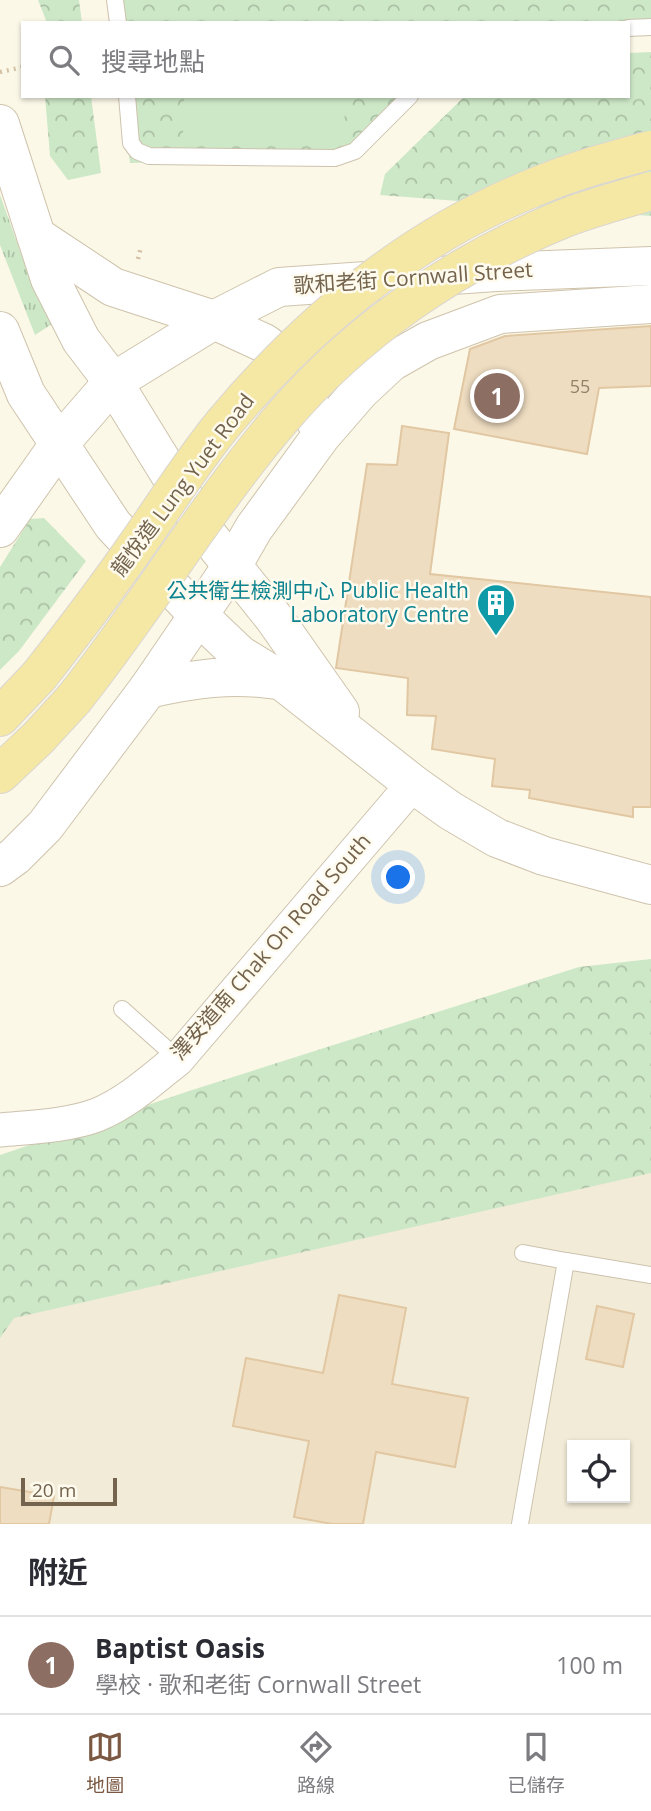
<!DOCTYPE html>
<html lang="zh-TW">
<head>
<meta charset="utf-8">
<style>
  body { margin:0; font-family:"Open Sans","Noto Sans TC",sans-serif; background:#f2f2f3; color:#2b2b33 }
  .controls { position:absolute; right:21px; bottom:21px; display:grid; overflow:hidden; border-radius:0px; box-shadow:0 2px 5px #0004 }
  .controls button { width:63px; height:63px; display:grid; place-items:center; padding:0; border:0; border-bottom:2px solid #e1e1e2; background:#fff; color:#2b2b33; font:35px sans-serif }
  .scale { position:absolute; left:21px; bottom:18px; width:96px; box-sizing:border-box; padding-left:7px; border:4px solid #74634d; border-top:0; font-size:19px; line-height:24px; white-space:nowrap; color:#74634d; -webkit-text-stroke:5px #fefbee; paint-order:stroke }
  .you { position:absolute; left:399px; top:878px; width:24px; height:24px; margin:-18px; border:5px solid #fff; border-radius:50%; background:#1a73e8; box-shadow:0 0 0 10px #1a73e833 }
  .badge { display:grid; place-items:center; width:46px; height:46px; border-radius:50%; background:#7b5842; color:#fff; font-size:23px; font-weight:700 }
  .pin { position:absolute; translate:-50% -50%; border:4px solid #fff; box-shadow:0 2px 7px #0006 }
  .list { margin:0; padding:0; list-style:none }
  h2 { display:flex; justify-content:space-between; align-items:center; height:91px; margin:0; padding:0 28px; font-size:30px }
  h2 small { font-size:23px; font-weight:400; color:#7c7c81 }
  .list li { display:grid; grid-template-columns:46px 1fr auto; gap:21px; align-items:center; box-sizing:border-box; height:98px; padding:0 28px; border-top:2px solid #e1e1e2 }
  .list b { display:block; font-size:26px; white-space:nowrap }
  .list p { margin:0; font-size:23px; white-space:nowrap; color:#7c7c81 }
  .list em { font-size:23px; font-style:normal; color:#7c7c81 }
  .icon { flex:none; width:38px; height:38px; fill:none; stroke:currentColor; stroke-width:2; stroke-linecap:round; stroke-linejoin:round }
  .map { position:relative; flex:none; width:651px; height:1524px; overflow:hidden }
  .search { position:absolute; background:#fff; box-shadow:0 2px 5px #0004; left:21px; right:21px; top:21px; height:77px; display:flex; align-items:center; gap:18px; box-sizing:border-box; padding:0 24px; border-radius:0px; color:#7c7c81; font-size:26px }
  .sheet { height:189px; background:#fff }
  nav { display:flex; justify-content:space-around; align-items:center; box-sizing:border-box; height:98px; border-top:2px solid #e1e1e2; background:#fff; font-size:19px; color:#7c7c81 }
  nav a { display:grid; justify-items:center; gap:4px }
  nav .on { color:#7b5842 }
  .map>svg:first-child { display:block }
  .residential { fill:#f2ebd7; fill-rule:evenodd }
  .grass { fill:url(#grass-tufts) }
  .forest { fill:url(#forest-crowns) }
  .pitch { fill:#cde8c7 }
  .building { fill:#efddc1; stroke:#e1c7a2; stroke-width:2 }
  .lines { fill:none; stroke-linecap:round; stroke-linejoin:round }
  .service-casing { stroke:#cdc2ae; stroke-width:18 }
  .minor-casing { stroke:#cdc2ae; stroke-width:35 }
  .secondary-casing { stroke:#cfc3ac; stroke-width:40 }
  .primary-casing { stroke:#dbd6d1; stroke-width:40 }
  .path { stroke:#d4c1a4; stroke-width:4.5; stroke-dasharray:2 5; stroke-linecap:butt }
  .service { stroke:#fff; stroke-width:16 }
  .minor { stroke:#fff; stroke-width:33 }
  .secondary { stroke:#fff; stroke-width:38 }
  .primary { stroke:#f5e8a5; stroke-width:38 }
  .primary-bridge-casing { stroke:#dbd6d1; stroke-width:40; stroke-linecap:butt }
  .primary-bridge { stroke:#f5e8a5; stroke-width:38 }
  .labels { text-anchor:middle; stroke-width:5; stroke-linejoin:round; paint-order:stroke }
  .number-label { font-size:18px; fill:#93826a }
  .street-label { font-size:21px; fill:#74634d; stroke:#fefbee }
  .culture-label { font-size:21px; fill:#0d838f; stroke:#fefbee; text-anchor:end }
</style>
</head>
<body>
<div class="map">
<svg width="651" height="1524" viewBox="0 0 651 1524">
  <defs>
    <pattern id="grass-tufts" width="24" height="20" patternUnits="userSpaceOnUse" patternTransform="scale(1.75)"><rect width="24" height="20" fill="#cde8c7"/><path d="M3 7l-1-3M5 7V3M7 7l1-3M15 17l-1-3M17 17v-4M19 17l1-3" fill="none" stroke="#abc0a4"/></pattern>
    <pattern id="forest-crowns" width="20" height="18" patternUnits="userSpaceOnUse" patternTransform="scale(1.75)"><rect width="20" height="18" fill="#cde8c7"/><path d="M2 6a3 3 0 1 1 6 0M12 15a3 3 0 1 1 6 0" fill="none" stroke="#abc0a4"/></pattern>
  </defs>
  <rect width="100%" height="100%" fill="#fbf8e8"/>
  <!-- residential -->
  <path class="residential" d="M651,992V1524H0V1160ZM572,1445H625V1498H572Z"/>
  <!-- grass -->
  <path class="grass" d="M0,195L32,284L52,324L35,335L0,245Z"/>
  <!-- forest -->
  <g class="forest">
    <path d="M38,0H79L82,23H47Z"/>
    <path d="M108,0H651V22L111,23Z"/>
    <path d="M651,52V216L380,195L385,174L465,96H628V53Z"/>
    <path d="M45,96H91L101,173L68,180L50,156Z"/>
    <path d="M121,96H418L357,156L130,163Z"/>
    <path d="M44,518L86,561L19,651L0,670V567L30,519Z"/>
    <path d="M651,959V1173L14,1318L0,1338V1155L189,1091L579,967Z"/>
  </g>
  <!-- pitch -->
  <path class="pitch" d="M184,96H345L344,142L183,140Z"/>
  <!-- building -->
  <g class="building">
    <path d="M651,326V386L599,388L587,454L454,429L470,349L505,336Z"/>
    <path d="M402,426L449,433L430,574L651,597V807H633V817L529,798L530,790L492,786L495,759L432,749L436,716L407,715L408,678L336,668L367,464L397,465Z"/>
    <path d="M339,1295L406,1308L392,1384L468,1398L455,1467L376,1452L363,1524H332L294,1517L309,1441L233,1426L246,1358L323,1373Z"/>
    <path d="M597,1306L634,1314L623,1367L586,1359Z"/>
    <path d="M0,1487L54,1496L49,1524H0Z"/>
  </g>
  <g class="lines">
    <defs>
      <g id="service">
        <path d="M115,0L118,23"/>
        <path d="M628,28L651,27"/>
        <path d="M127,96L131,143L137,151L149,156L335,158L355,151L410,96"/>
        <path d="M122,1009L178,1059"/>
        <path d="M523,1253L566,1261"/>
        <path d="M520,1524L566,1261L651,1275"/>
      </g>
      <path id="minor" d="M0,1130C32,1127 67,1126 97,1115C127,1103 153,1079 178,1059L413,784"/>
      <g id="secondary">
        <path d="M0,124L50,279L81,340L113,382L206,533L274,618L340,712"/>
        <path d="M36,236L113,287L214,320L264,343L279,354L292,370L304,389L317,424"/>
        <path d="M0,331L26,394L113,525L199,616L240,655L281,680L413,784L451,811L497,838L544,856L651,885"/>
        <path d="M0,528L60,443L113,382L214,320L279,287L496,272L651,266"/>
        <path d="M148,689C192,679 232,673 277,680"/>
        <path d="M0,867L15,856L45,826L148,689L232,566L254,528L321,436L360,391L391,362L428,341L500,314L651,304"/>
      </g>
      <g id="primary">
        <path d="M0,717L39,676"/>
        <path d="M0,774L38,738L73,700"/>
      </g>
    </defs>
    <!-- service casing -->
    <use href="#service" class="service-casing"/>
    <!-- minor casing -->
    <use href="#minor" class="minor-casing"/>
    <!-- secondary casing -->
    <use href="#secondary" class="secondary-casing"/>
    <!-- primary casing -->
    <use href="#primary" class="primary-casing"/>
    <!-- path -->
    <g class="path">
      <path d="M0,72L23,67"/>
      <path d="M138,259L141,247"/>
    </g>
    <!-- service -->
    <use href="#service" class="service"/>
    <!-- minor -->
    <use href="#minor" class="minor"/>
    <!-- secondary -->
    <use href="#secondary" class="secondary"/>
    <!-- primary -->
    <use href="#primary" class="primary"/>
    <defs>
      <g id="primary-bridge">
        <path d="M39,676C72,634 104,592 134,549C163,508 191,463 223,424C309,321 415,234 540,185C576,170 614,160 651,150"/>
        <path d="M73,700C146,609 205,508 281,419C356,331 454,264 560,220C589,208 621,200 651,191"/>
      </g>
    </defs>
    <!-- primary-bridge casing -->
    <use href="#primary-bridge" class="primary-bridge-casing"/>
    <!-- primary-bridge -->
    <use href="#primary-bridge" class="primary-bridge"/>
  </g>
  <!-- icons -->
  <defs>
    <symbol id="building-pin" viewBox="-11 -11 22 30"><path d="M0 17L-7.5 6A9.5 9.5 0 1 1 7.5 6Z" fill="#0f9aa8" stroke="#fefbee"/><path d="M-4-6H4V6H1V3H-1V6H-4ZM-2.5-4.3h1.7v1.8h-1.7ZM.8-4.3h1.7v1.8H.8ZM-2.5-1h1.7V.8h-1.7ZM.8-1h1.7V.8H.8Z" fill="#fff"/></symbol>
  </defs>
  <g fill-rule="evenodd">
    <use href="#building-pin" x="474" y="581" width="44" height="60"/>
  </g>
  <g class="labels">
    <!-- number labels -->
    <g class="number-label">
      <text x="580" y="393">55</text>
    </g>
    <!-- street labels -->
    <g class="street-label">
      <text transform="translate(413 278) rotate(-4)" y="7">歌和老街 Cornwall Street</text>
      <text transform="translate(183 485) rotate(-53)" y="7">龍悅道 Lung Yuet Road</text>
      <text transform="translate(271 947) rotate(-49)" y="7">澤安道南 Chak On Road South</text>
    </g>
    <!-- culture labels -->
    <g class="culture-label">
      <text x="469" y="598">公共衛生檢測中心 Public Health<tspan x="469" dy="24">Laboratory Centre</tspan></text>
    </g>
  </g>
</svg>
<div class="controls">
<button><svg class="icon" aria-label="locate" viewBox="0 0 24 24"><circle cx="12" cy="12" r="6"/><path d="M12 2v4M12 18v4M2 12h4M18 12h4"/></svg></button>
</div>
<div class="scale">20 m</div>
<div class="you"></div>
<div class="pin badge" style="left:497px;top:396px;background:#8d6e63">1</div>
<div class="search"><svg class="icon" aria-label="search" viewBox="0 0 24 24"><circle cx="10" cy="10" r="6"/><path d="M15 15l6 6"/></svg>搜尋地點</div>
</div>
<section class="sheet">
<h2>附近<small></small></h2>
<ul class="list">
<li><span class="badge" style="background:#8d6e63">1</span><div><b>Baptist Oasis</b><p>學校 · 歌和老街 Cornwall Street</p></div><em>100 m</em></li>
</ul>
</section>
<nav>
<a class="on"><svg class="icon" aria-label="map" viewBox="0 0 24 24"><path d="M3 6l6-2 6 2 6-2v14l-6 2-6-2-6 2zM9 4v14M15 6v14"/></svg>地圖</a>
<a><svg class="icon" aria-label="directions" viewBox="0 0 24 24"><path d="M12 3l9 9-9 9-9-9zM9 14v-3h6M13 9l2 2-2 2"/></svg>路線</a>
<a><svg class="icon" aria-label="saved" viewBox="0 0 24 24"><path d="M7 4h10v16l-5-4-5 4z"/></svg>已儲存</a>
</nav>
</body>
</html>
